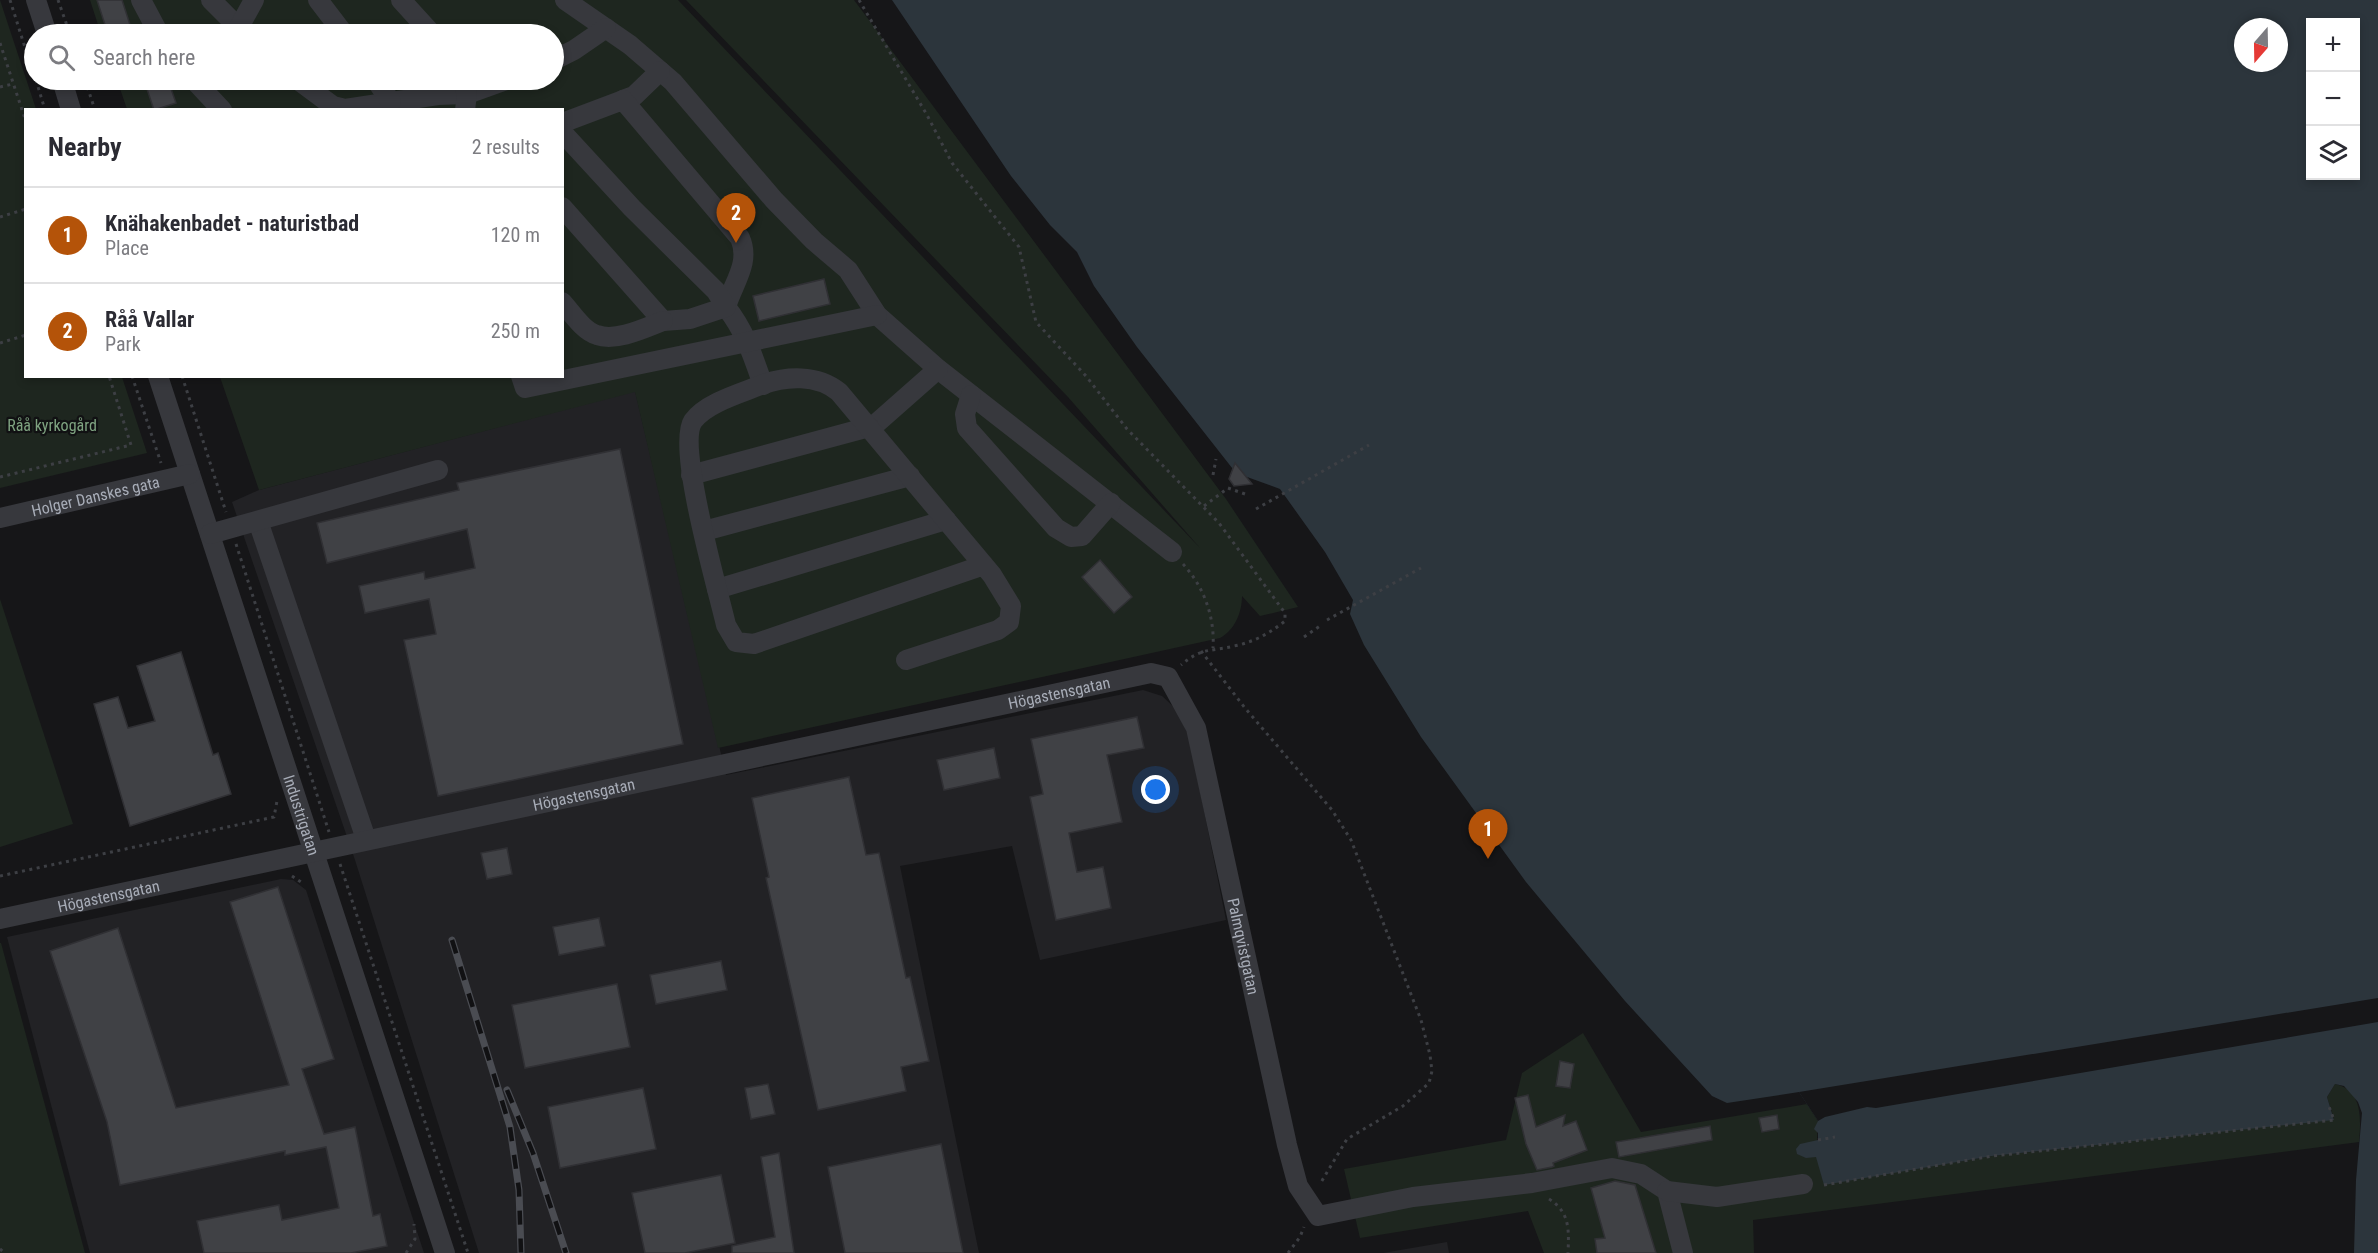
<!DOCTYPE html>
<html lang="en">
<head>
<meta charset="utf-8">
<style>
  body { margin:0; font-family:"Roboto Condensed",sans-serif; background:#f2f2f3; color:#2b2b33 }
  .controls { position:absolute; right:18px; top:18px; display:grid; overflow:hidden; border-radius:0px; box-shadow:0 3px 9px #0003 }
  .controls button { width:54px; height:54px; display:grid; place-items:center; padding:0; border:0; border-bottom:2px solid #e1e1e2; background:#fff; color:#2b2b33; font:30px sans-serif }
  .compass { position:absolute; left:2234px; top:18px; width:54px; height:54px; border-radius:50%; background:#fff; box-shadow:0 3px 9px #0003; rotate:200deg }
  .you { position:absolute; left:1156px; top:790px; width:21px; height:21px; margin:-15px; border:4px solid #fff; border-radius:50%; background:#1a73e8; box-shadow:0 0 0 9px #1a73e833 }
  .badge { display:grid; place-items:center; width:39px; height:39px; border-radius:50%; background:#b45309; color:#fff; font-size:20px; font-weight:700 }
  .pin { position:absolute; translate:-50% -50px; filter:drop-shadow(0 2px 3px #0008) }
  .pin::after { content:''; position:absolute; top:32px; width:21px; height:18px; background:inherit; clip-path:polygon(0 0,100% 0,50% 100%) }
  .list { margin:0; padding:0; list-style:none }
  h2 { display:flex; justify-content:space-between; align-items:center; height:78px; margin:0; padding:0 24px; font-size:26px }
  h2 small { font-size:20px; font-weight:400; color:#7c7c81 }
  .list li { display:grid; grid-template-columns:39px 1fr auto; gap:18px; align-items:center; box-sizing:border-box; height:96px; padding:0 24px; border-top:2px solid #e1e1e2 }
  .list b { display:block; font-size:22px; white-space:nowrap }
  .list p { margin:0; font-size:20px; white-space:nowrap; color:#7c7c81 }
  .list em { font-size:20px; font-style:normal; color:#7c7c81 }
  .icon { flex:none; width:33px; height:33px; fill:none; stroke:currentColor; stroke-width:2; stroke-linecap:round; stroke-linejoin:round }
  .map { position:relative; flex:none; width:2378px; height:1253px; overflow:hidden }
  .search { position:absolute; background:#fff; box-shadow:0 3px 9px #0003; left:24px; top:24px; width:540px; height:66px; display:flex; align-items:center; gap:15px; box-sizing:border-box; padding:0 21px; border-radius:33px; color:#7c7c81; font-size:22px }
  .panel { position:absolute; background:#fff; box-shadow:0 3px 9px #0003; left:24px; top:108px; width:540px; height:270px; border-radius:0px }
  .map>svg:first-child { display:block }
  .built { fill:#222225 }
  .green { fill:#1e261f }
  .water { fill:#2c353c; fill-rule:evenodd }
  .pier { fill:#161618 }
  .building { fill:#404145; stroke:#303034; stroke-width:1.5 }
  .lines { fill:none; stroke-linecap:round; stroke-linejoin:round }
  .path { stroke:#3d3f44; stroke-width:3; stroke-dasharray:3 4.5; stroke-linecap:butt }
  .minor { stroke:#37383d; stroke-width:20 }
  .rail-casing { stroke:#4a4c52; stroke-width:7 }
  .rail { stroke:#111113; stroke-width:4.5; stroke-dasharray:14; stroke-linecap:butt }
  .labels { text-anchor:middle; stroke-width:4.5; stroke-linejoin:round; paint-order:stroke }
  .park-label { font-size:16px; fill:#7fa381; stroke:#111113 }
  .street-label { font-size:16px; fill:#a8adb8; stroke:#111113 }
</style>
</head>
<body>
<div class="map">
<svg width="2378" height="1253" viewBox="0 0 2378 1253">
  <rect width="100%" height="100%" fill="#161618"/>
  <!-- built -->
  <g class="built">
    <path d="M635,391L726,775L1143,690L1162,696L1176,709L1189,736L1226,920L1040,960L1012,846L900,866L979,1253H479L355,860L232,502L259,490Z"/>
    <path d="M281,879L293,880L306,890L424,1253H90L7,937Z"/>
    <path d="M1447,1242L1449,1253H1382H1383Z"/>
  </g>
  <!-- green -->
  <g class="green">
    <path d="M0,0L36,109L26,110V376L122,377L147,453L0,488Z"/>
    <path d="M90,0H678L1200,548L1068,397L686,0H854L1226,499L1298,607L1260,616L1242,596C1242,612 1235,630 1220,638L718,748L635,392L259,490L220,377L562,376V110L127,109L117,80H554V34H101Z"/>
    <path d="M0,599L73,824L0,847Z"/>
    <path d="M0,943H1L85,1253H0Z"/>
    <path d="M1583,1033L1641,1132L1807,1104L1818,1121L1816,1156L1820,1163L1914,1169L1992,1156L2334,1119L2327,1097L2335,1084C2363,1090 2361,1119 2359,1142L1753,1220L1754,1253H1544L1528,1211L1360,1238L1344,1169L1506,1140L1522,1073Z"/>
  </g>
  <!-- water -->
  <path class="water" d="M892,0H2378V1253H2354L2356,1180L2362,1113L2358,1102L2344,1086L2335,1084L2327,1097L2334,1120L1992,1156L1824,1185L1816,1157L1806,1158L1797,1154L1796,1149L1800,1144L1818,1140V1133L1814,1129L1818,1121L1799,1092L1727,1103L1712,1096L1625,1001L1526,882L1421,737L1364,645L1350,614L1353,600L1325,552L1280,489L1236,473L1137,347L1094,286L1077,252L1050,225L1011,176ZM2310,22H2356V176H2310ZM2243,27H2279V63H2243Z"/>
  <!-- pier -->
  <path class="pier" d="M2378,998V1022L1876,1108L1867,1107L1825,1117L1818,1121L1799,1092Z"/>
  <!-- building -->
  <g class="building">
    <path d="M97,0H122L133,34H108Z"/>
    <path d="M144,80H168L176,103L154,110Z"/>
    <path d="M824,279L830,304L759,321L753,296Z"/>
    <path d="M620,449L683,744L438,796L404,640L436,634L429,599L365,613L359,586L424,572L425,579L475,568L467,529L327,563L317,523L459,490L457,483Z"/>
    <path d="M1235,463L1252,484L1234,486L1229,479Z"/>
    <path d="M1100,560L1132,597L1114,613L1082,577Z"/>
    <path d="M181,652L213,755L218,753L231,794L130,826L94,704L118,697L128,728L155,721L137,666Z"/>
    <path d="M1137,717L1144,748L1107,755L1122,822L1069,833L1077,872L1103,867L1111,908L1056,920L1030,797L1043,794L1031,739Z"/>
    <path d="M994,748L1000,778L944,790L937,760Z"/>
    <path d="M849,777L866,855L879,853L906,978L910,977L929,1061L901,1067L906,1091L818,1110L766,878L769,877L752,798Z"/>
    <path d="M507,848L512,874L487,879L481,853Z"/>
    <path d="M278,887L334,1059L302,1069L324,1134L355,1127L373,1216L380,1214L387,1246L351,1253H204L197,1221L279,1205L282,1220L339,1208L326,1147L285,1155V1151L120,1185L107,1122L50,951L118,928L176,1108L289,1085L230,902Z"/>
    <path d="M599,918L605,946L559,955L553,927Z"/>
    <path d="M721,961L727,990L656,1004L650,975Z"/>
    <path d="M617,984L630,1047L525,1068L512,1005Z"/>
    <path d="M1560,1061L1574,1064L1570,1088L1556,1086Z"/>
    <path d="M768,1084L775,1114L751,1119L745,1088Z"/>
    <path d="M643,1088L656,1149L560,1168L548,1107Z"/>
    <path d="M1528,1095L1536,1127L1565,1115L1563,1126L1576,1121L1587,1150L1553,1163L1554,1166L1552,1167L1537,1170L1526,1144L1515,1098Z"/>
    <path d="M1777,1115L1779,1129L1762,1132L1759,1118Z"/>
    <path d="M1710,1126L1712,1140L1619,1157L1616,1142Z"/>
    <path d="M941,1144L963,1253H845L828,1167Z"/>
    <path d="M779,1153L794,1253H732V1246L775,1237L761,1157Z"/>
    <path d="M721,1175L735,1243L685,1253H645L632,1193Z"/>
    <path d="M1615,1181L1635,1185L1656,1253H1597L1595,1239L1605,1238L1591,1188Z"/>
  </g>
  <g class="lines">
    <!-- path -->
    <g class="path">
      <path d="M10,0L34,76"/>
      <path d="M58,0L70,34"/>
      <path d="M859,0L927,115L952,163L1019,247L1036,322L1086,376L1127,429L1219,523L1285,613V621C1270,633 1254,642 1234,646C1210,652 1202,647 1181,665"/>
      <path d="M0,43L26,122"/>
      <path d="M36,80L45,110"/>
      <path d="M85,80L95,110"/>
      <path d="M0,87L13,84"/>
      <path d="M0,217L26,209"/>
      <path d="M0,343L26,335"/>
      <path d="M132,376L161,463"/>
      <path d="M182,376L226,512"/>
      <path d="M1213,475L1216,459"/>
      <path d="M0,477L131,445L109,376"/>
      <path d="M1204,506L1228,488L1245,494"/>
      <path d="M1256,509L1369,445"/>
      <path d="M236,544L329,832"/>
      <path d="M1183,564C1204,587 1215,617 1213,648"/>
      <path d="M1327,620L1421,568"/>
      <path d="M1304,637L1320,626"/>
      <path d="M1201,651L1245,708L1332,810L1351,840L1421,1020L1430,1055L1432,1071L1429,1083L1403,1106L1347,1139L1320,1184"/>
      <path d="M340,864L468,1253"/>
      <path d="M0,876L274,817L277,801"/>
      <path d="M292,876L304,884"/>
      <path d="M1818,1140L1835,1137"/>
      <path d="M1824,1185L1992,1156L2334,1120L2328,1104"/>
      <path d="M1549,1199C1570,1212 1569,1230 1568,1253"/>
      <path d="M0,1249L5,1253"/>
      <path d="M406,1253L415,1239L414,1224"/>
      <path d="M1288,1253L1300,1237L1304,1227"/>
    </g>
    <!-- minor -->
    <g class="minor">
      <path d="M36,0L47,34"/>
      <path d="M141,0L159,34"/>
      <path d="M211,0L245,34"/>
      <path d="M318,0L344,34"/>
      <path d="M401,0L432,34"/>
      <path d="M565,0L630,45L673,82L774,200L814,241L848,270L877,315L938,369L1172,552"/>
      <path d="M238,29L254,0"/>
      <path d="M554,60L574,50L606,28"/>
      <path d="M62,80L71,110"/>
      <path d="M194,80L222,110"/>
      <path d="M298,80L333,106L345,109L438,95L467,94L506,80"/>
      <path d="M376,80L391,102"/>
      <path d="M462,80L467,94L465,110"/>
      <path d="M623,100L634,96L660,71"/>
      <path d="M562,123L623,100L740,238C751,263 733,283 726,307C745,331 753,356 763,385"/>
      <path d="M562,132L632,208L716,291L726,307L690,319L663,321L562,207"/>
      <path d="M562,302C572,313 583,331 597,335C616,342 645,328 663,321"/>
      <path id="s1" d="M158,376L445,1253"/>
      <path d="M521,376L525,388L877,315"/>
      <path d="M971,395L965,414L967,428L1056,528L1071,537L1082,536L1111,503"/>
      <path d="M870,429L938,369"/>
      <path d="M691,475L869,427"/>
      <path id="s2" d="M0,518L190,474"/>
      <path d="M258,521L366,839"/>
      <path d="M704,531L910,476"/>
      <path d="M210,534L438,470"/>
      <path d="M717,589L946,520"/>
      <path d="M906,660L998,630L1009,622L1011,606L992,575L839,392C817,374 786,376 761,385C741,393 706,403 693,421C676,446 718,590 726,625L736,642L754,644L984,565"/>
      <path id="s3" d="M0,919L1151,673L1168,677L1196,728L1287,1145L1298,1186L1318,1216L1413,1197L1532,1183L1612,1168L1641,1174L1667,1191L1683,1253"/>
      <path d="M1667,1191L1717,1197L1803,1184"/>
    </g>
    <defs>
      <g id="rail">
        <path d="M452,940L510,1127L519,1190L521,1253"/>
        <path d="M507,1090L533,1153L566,1253"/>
      </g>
    </defs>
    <!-- rail casing -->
    <use href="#rail" class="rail-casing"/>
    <!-- rail -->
    <use href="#rail" class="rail"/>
  </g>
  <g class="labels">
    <!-- park labels -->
    <g class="park-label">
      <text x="52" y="431">Råå kyrkogård</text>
    </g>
    <!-- street labels -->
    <g class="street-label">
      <text dy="6" stroke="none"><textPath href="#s2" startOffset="98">Holger Danskes gata</textPath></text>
      <text dy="6" stroke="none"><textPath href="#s3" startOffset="1083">Högastensgatan</textPath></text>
      <text dy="6" stroke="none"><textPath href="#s3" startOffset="597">Högastensgatan</textPath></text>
      <text dy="6" stroke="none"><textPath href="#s1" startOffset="462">Industrigatan</textPath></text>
      <text dy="6" stroke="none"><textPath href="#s3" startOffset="111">Högastensgatan</textPath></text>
      <text dy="6" stroke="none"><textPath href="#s3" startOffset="1476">Palmqvistgatan</textPath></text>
    </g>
  </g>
</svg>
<div class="controls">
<button>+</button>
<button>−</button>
<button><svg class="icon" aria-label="layers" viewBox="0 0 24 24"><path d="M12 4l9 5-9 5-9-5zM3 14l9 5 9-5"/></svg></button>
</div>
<svg class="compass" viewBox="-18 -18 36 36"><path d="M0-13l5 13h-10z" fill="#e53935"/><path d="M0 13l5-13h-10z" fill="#7c7c81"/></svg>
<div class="you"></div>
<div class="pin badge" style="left:1488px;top:859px">1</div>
<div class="pin badge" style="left:736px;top:243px">2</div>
<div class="search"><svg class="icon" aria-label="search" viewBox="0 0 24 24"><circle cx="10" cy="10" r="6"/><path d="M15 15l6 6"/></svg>Search here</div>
<section class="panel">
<h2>Nearby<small>2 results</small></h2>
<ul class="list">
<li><span class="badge">1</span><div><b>Knähakenbadet - naturistbad</b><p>Place</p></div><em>120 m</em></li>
<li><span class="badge">2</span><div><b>Råå Vallar</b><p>Park</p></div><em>250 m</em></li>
</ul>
</section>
</div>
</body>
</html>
